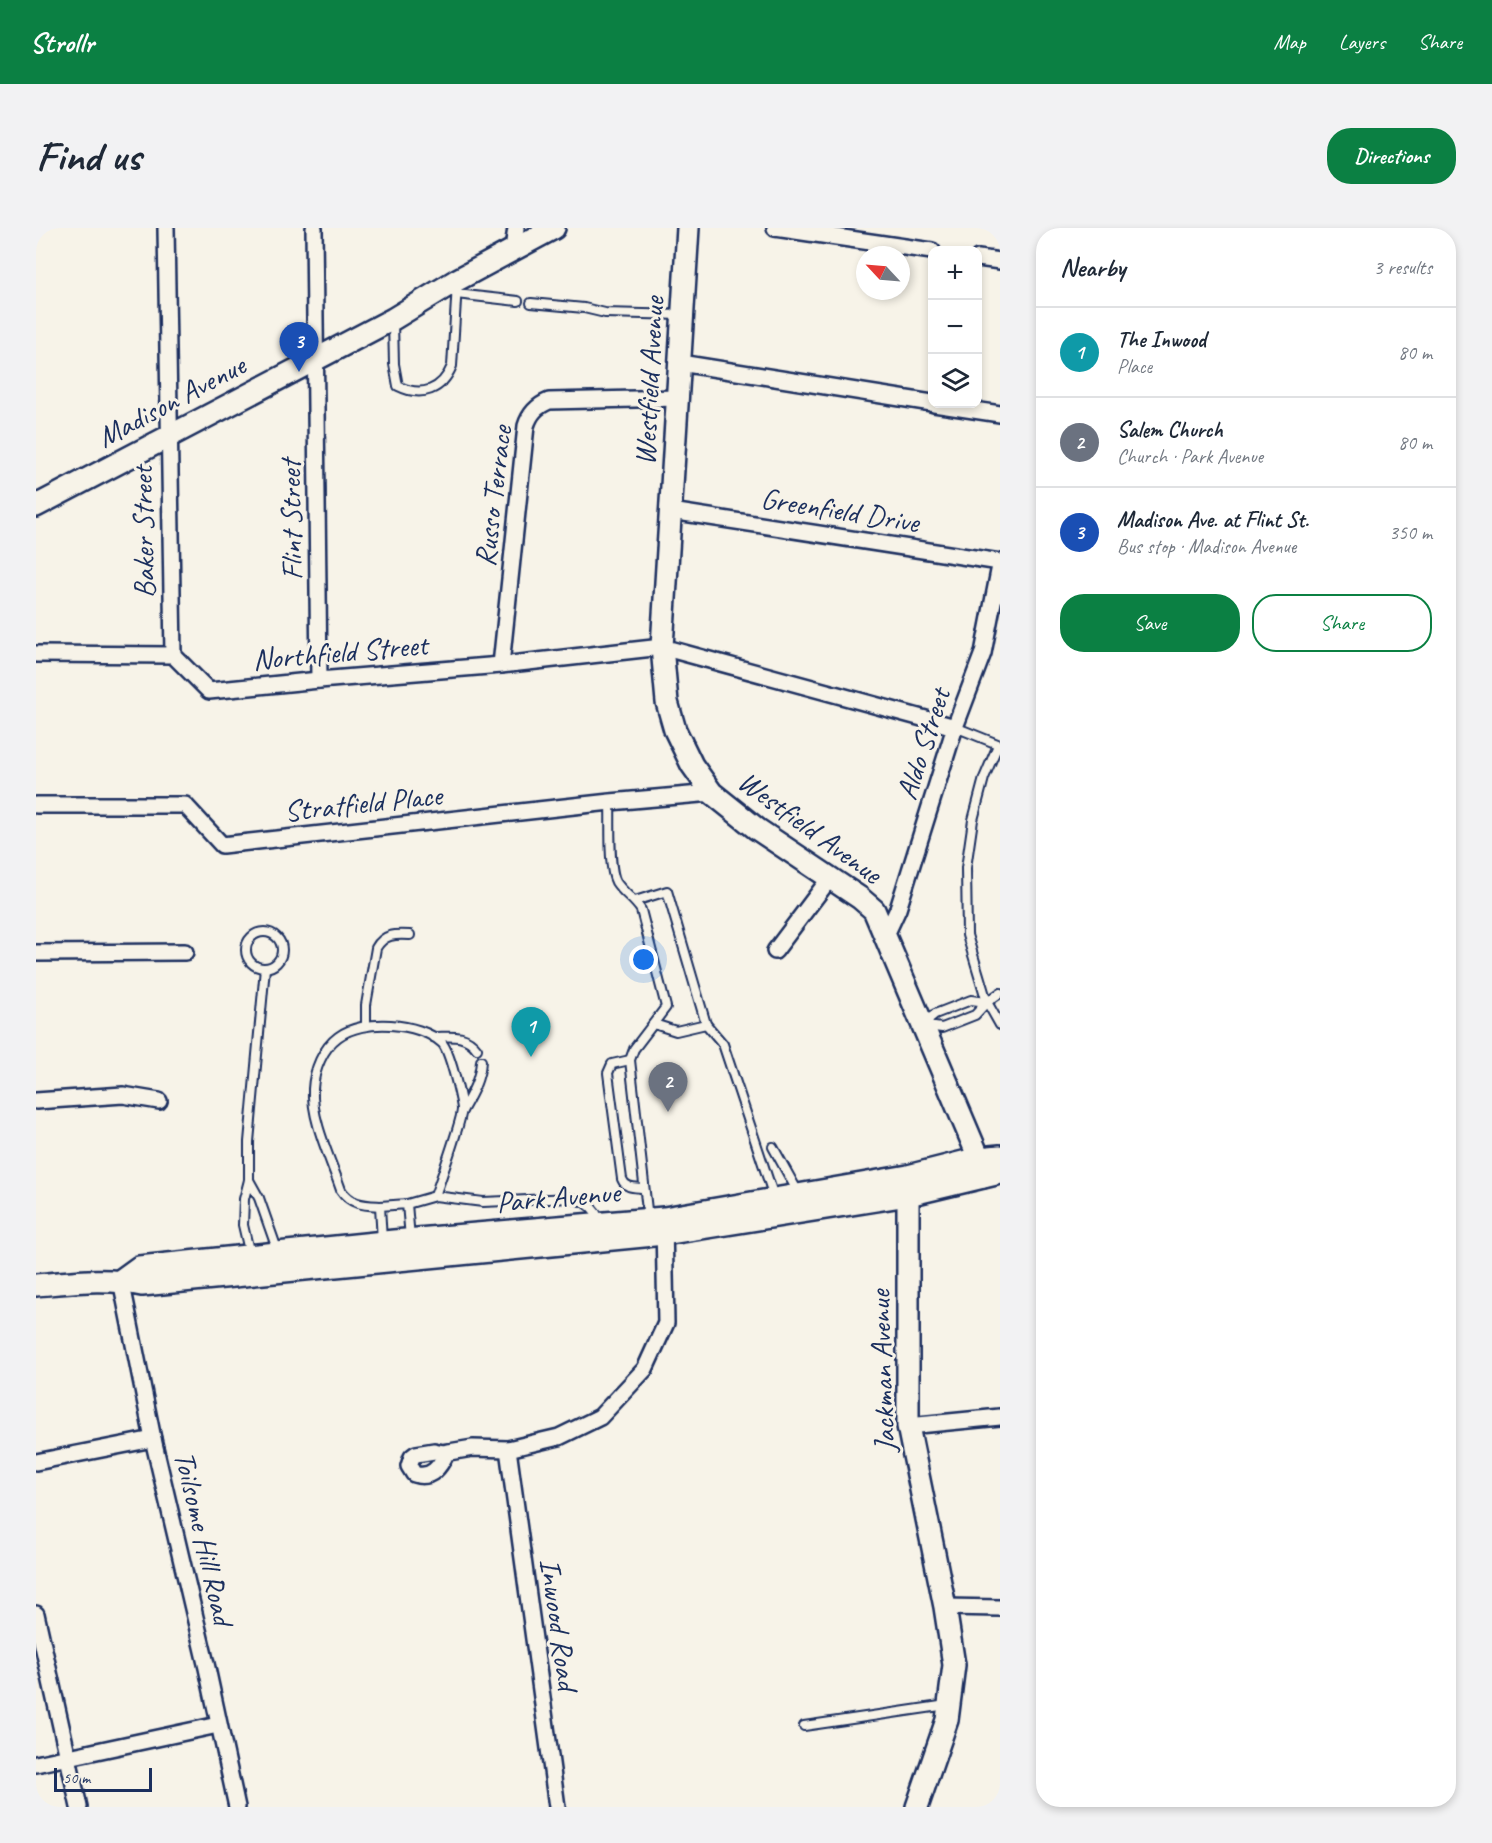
<!DOCTYPE html>
<html lang="en">
<head>
<meta charset="utf-8">
<style>
  body { margin:0; font-family:Caveat,sans-serif; background:#f2f2f3; color:#1f2937 }
  .controls { position:absolute; right:18px; top:18px; display:grid; overflow:hidden; border-radius:12px; box-shadow:0 3px 9px #0003 }
  .controls button { width:54px; height:54px; display:grid; place-items:center; padding:0; border:0; border-bottom:2px solid #e0e1e3; background:#fff; color:#1f2937; font:30px sans-serif }
  .compass { position:absolute; left:820px; top:18px; width:54px; height:54px; border-radius:50%; background:#fff; box-shadow:0 3px 9px #0003; rotate:296deg }
  .scale { position:absolute; left:18px; bottom:15px; width:98px; box-sizing:border-box; padding-left:6px; border:3px solid #1b2f5e; border-top:0; font-size:16px; line-height:21px; white-space:nowrap; color:#1b2f5e; -webkit-text-stroke:4px #f7f3e8; paint-order:stroke }
  .you { position:absolute; left:608px; top:732px; width:21px; height:21px; margin:-15px; border:4px solid #fff; border-radius:50%; background:#1a73e8; box-shadow:0 0 0 9px #1a73e833 }
  .badge { display:grid; place-items:center; width:39px; height:39px; border-radius:50%; background:#0b8043; color:#fff; font-size:20px; font-weight:700 }
  .pin { position:absolute; translate:-50% -50px; filter:drop-shadow(0 2px 3px #0008) }
  .pin::after { content:''; position:absolute; top:32px; width:21px; height:18px; background:inherit; clip-path:polygon(0 0,100% 0,50% 100%) }
  .list { margin:0; padding:0; list-style:none }
  h2 { display:flex; justify-content:space-between; align-items:center; height:78px; margin:0; padding:0 24px; font-size:26px }
  h2 small { font-size:20px; font-weight:400; color:#747a83 }
  .list li { display:grid; grid-template-columns:39px 1fr auto; gap:18px; align-items:center; box-sizing:border-box; height:90px; padding:0 24px; border-top:2px solid #e0e1e3 }
  .list b { display:block; font-size:22px; white-space:nowrap }
  .list p { margin:0; font-size:20px; white-space:nowrap; color:#747a83 }
  .list em { font-size:20px; font-style:normal; color:#747a83 }
  .actions { display:flex; gap:12px; padding:18px 24px }
  .actions a { flex:1; padding:14px 0; border:2px solid #0b8043; border-radius:24px; text-align:center; font-size:21px; color:#0b8043 }
  .actions .main { background:#0b8043; color:#fff }
  .icon { flex:none; width:33px; height:33px; fill:none; stroke:currentColor; stroke-width:2; stroke-linecap:round; stroke-linejoin:round }
  .map { position:relative; flex:none; width:964px; height:1579px; overflow:hidden; border-radius:24px }
  header { display:flex; align-items:center; gap:36px; box-sizing:border-box; height:84px; padding:0 30px; background:#0b8043; color:#fff }
  header strong { font-size:28px }
  nav { display:flex; gap:33px; margin-inline-start:auto; font-size:21px }
  .intro { display:flex; align-items:center; justify-content:space-between; box-sizing:border-box; height:144px; padding:0 36px }
  h1 { margin:0; font-size:42px }
  .button { padding:15px 27px; border-radius:24px; background:#0b8043; color:#fff; font-size:21px; font-weight:700 }
  main { display:flex; gap:36px; padding:0 36px }
  aside { flex:1; background:#fff; border-radius:24px; box-shadow:0 3px 9px #0003 }
  .map>svg:first-child { display:block }
  .lines { fill:none; stroke-linecap:round; stroke-linejoin:round }
  .lane-casing { stroke:#1b2f5e; stroke-width:12 }
  .street-casing { stroke:#1b2f5e; stroke-width:20 }
  .secondary-casing { stroke:#1b2f5e; stroke-width:26 }
  .lane { stroke:#f7f3e8; stroke-width:8 }
  .street { stroke:#f7f3e8; stroke-width:15 }
  .secondary { stroke:#f7f3e8; stroke-width:21 }
  .labels { text-anchor:middle; stroke-width:6; stroke-linejoin:round; paint-order:stroke }
  .street-label { font-size:30px; fill:#1b2f5e; stroke:#f7f3e8 }
</style>
</head>
<body>
<header>
<strong>Strollr</strong>
<nav><a>Map</a><a>Layers</a><a>Share</a></nav>
</header>
<div class="intro"><h1>Find us</h1><a class="button">Directions</a></div>
<main>
<div class="map">
<svg width="964" height="1579" viewBox="0 0 964 1579">
  <rect width="100%" height="100%" fill="#f7f3e8"/>
  <filter id="ink" filterUnits="userSpaceOnUse"><feTurbulence type="fractalNoise" baseFrequency=".0167" numOctaves="2"/><feDisplacementMap in="SourceGraphic" scale="12" xChannelSelector="R" yChannelSelector="G"/><feConvolveMatrix kernelMatrix="1 2 1 2 8 2 1 2 1" color-interpolation-filters="sRGB"/></filter>
  <g filter="url(#ink)">
    <g class="lines">
      <defs>
        <g id="lane">
          <path d="M420,66L482,73"/>
          <path d="M495,75L548,80L569,85L646,87"/>
          <path d="M357,94L358,136L362,158C386,170 406,162 416,138L421,56"/>
          <path d="M919,499L964,517"/>
          <path d="M962,517L948,550L937,592L930,640L931,707L951,774L964,797"/>
          <path d="M574,574C575,592 572,640 580,654C587,665 598,671 605,682L630,779L598,821L594,832L612,991"/>
          <path d="M599,673L631,663L670,796L640,803L618,796"/>
          <circle cx="228" cy="722" r="18"/>
          <path d="M670,796L687,816L738,969"/>
          <path d="M887,796L899,786L935,772L951,774"/>
          <path d="M330,798V777L340,720C348,706 359,706 374,707"/>
          <path d="M891,798L906,800L939,787L951,774L964,765"/>
          <path d="M397,809C415,809 429,805 441,821"/>
          <path d="M594,832L576,836L572,845L586,951C590,961 599,959 608,960"/>
          <path d="M426,883C435,867 444,852 445,833"/>
          <path d="M737,919L762,964"/>
          <path d="M213,952L223,970L242,1024"/>
          <path d="M371,976L399,968L447,974L534,970L548,974L555,979L560,985L561,995"/>
          <path d="M344,978C328,977 315,977 305,962C295,932 275,892 277,861C278,842 287,820 302,809C327,790 383,794 406,815C414,823 424,868 426,880C427,889 404,953 399,968"/>
          <path d="M346,1013L344,978L371,976L374,1010"/>
          <path d="M214,1027L207,997L208,971L213,952V914L229,740"/>
          <path d="M768,1498L911,1477"/>
        </g>
        <g id="street">
          <path d="M130,0L137,427"/>
          <path d="M278,0L283,452"/>
          <path d="M739,0L896,23"/>
          <path d="M477,21L480,0"/>
          <path d="M942,30L964,33"/>
          <path d="M644,135L896,175"/>
          <path d="M898,176L964,186"/>
          <path d="M635,283L964,334"/>
          <path d="M0,426L137,427L173,463L283,452L465,437L626,419L919,499"/>
          <path d="M465,437L490,198C494,185 501,178 513,173L643,170"/>
          <path d="M0,577H149L186,617L574,574L676,565"/>
          <path d="M849,709L862,681L919,499L947,425L964,338"/>
          <path d="M739,723L794,650"/>
          <path d="M0,725L149,724"/>
          <path d="M0,873L87,867L123,873"/>
          <path d="M85,1052L117,1211L171,1440L201,1579"/>
          <path d="M872,1198L964,1189"/>
          <path d="M472,1221L521,1579"/>
          <path d="M411,1224C404,1238 396,1252 378,1246L373,1238L376,1229L380,1226L398,1223L407,1225L437,1220L472,1221L523,1209L564,1189L609,1141L630,1095L628,996"/>
          <path d="M0,1234L117,1211"/>
          <path d="M909,1379L964,1380"/>
          <path d="M0,1386L43,1579"/>
          <path d="M0,1536L182,1497"/>
        </g>
        <g id="secondary">
          <path d="M652,0L626,419L631,474L639,502L656,537L676,565L721,601L824,670L838,682L943,930L947,949"/>
          <path d="M0,278L357,91L421,52L518,0"/>
          <path d="M872,955V1198L909,1379L918,1437L911,1492L881,1579"/>
          <path d="M85,1052L103,1039L358,1013L628,990L872,948L943,930L964,928"/>
          <path d="M0,1057C36,1054 71,1049 106,1057L628,1006L872,967L964,945"/>
        </g>
      </defs>
      <!-- lane casing -->
      <use href="#lane" class="lane-casing"/>
      <!-- street casing -->
      <use href="#street" class="street-casing"/>
      <!-- secondary casing -->
      <use href="#secondary" class="secondary-casing"/>
      <!-- lane -->
      <use href="#lane" class="lane"/>
      <!-- street -->
      <use href="#street" class="street"/>
      <!-- secondary -->
      <use href="#secondary" class="secondary"/>
    </g>
  </g>
  <g class="labels">
    <!-- street labels -->
    <g class="street-label">
      <text transform="translate(613 153) rotate(-87)" y="10">Westfield Avenue</text>
      <text transform="translate(135 173) rotate(-28)" y="10">Madison Avenue</text>
      <text transform="translate(457 268) rotate(-83)" y="10">Russo Terrace</text>
      <text transform="translate(804 282) rotate(9)" y="10">Greenfield Drive</text>
      <text transform="translate(255 292) rotate(-91)" y="10">Flint Street</text>
      <text transform="translate(107 304) rotate(-91)" y="10">Baker Street</text>
      <text transform="translate(304 424) rotate(-5)" y="10">Northfield Street</text>
      <text transform="translate(887 516) rotate(-72)" y="10">Aldo Street</text>
      <text transform="translate(327 575) rotate(-6)" y="10">Stratfield Place</text>
      <text transform="translate(774 599) rotate(36)" y="10">Westfield Avenue</text>
      <text transform="translate(522 969) rotate(-5)" y="10">Park Avenue</text>
      <text transform="translate(846 1143) rotate(-92)" y="10">Jackman Avenue</text>
      <text transform="translate(168 1310) rotate(77)" y="10">Toilsome Hill Road</text>
      <text transform="translate(523 1396) rotate(82)" y="10">Inwood Road</text>
    </g>
  </g>
</svg>
<div class="controls">
<button>+</button>
<button>−</button>
<button><svg class="icon" aria-label="layers" viewBox="0 0 24 24"><path d="M12 4l9 5-9 5-9-5zM3 14l9 5 9-5"/></svg></button>
</div>
<svg class="compass" viewBox="-18 -18 36 36"><path d="M0-13l5 13h-10z" fill="#e53935"/><path d="M0 13l5-13h-10z" fill="#747a83"/></svg>
<div class="scale">50 m</div>
<div class="you"></div>
<div class="pin badge" style="left:495px;top:829px;background:#0f9aa8">1</div>
<div class="pin badge" style="left:632px;top:884px;background:#6b7280">2</div>
<div class="pin badge" style="left:263px;top:144px;background:#1a4fb4">3</div>
</div>
<aside>
<h2>Nearby<small>3 results</small></h2>
<ul class="list">
<li><span class="badge" style="background:#0f9aa8">1</span><div><b>The Inwood</b><p>Place</p></div><em>80 m</em></li>
<li><span class="badge" style="background:#6b7280">2</span><div><b>Salem Church</b><p>Church · Park Avenue</p></div><em>80 m</em></li>
<li><span class="badge" style="background:#1a4fb4">3</span><div><b>Madison Ave. at Flint St.</b><p>Bus stop · Madison Avenue</p></div><em>350 m</em></li>
</ul>
<div class="actions"><a class="main">Save</a><a>Share</a></div>
</aside>
</main>
</body>
</html>
